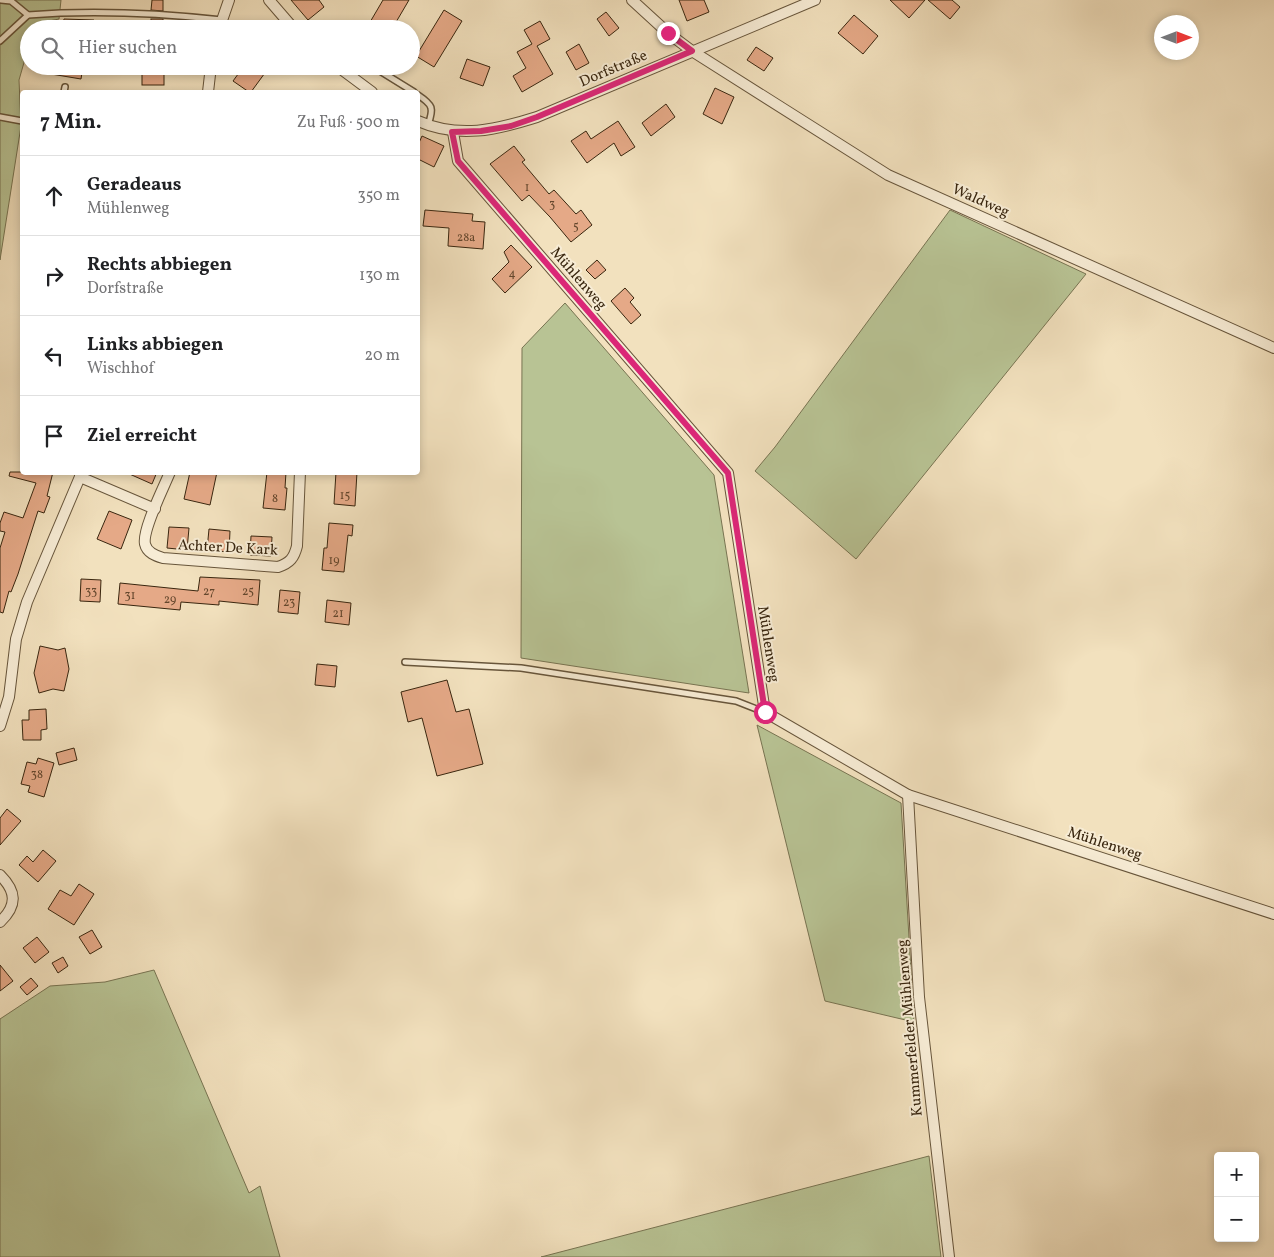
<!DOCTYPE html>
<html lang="de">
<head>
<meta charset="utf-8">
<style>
  body { margin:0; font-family:Vollkorn,serif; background:#f6f6f6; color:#202124 }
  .controls { position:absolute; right:15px; bottom:15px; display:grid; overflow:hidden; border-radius:5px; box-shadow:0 2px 8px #0003 }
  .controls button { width:45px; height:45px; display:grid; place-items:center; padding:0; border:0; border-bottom:1px solid #e0e0e0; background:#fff; color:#202124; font:25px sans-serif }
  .compass { position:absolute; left:1154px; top:15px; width:45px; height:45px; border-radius:50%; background:#fff; box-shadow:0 2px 8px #0003; rotate:90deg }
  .stop { position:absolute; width:15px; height:15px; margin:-11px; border:4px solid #db2777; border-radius:50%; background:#fff }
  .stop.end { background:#db2777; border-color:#fff; box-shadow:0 1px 5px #0008 }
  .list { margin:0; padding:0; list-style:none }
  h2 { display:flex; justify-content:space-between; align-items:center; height:65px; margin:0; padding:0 20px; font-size:21px }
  h2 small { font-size:16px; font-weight:400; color:#757577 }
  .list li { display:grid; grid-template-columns:32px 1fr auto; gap:15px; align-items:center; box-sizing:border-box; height:80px; padding:0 20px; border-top:1px solid #e0e0e0 }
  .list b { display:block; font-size:19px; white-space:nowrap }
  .list p { margin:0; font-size:16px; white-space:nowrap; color:#757577 }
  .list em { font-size:16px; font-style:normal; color:#757577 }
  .icon { flex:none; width:28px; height:28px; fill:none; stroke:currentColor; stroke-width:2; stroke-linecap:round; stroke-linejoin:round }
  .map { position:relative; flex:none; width:1274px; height:1257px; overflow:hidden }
  .search { position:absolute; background:#fff; box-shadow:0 2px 8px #0003; left:20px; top:20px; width:400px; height:55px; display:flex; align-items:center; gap:12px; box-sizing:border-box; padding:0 18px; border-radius:28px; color:#757577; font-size:19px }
  .panel { position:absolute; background:#fff; box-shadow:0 2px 8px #0003; left:20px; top:90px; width:400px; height:385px; border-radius:5px }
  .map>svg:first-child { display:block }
  .green { fill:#b8c394; stroke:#787452 }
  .building { fill:#e5a987; stroke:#39260f }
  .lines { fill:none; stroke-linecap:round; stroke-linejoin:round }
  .lane-casing { stroke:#67553b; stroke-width:8 }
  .street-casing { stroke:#67553b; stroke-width:12 }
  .lane { stroke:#f7ecd5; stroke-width:5 }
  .street { stroke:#f7ecd5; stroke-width:10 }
  .route { stroke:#db2777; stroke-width:6 }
  .labels { text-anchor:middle; stroke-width:4; stroke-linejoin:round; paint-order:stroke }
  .number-label { font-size:12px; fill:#64472d }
  .street-label { font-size:15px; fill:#39260f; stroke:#f7ecd5 }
</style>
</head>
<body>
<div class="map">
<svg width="1274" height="1257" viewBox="0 0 1274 1257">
  <rect width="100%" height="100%" fill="#f2e1be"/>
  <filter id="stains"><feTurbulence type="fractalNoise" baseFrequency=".004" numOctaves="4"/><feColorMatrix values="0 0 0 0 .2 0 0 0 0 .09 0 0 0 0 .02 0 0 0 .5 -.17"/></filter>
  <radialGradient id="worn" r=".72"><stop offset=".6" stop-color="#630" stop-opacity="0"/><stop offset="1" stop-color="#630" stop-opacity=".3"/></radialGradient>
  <!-- green -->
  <g class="green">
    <path d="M0,0H61L59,19L34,24L33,29H29V45L19,80L21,126L0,260Z"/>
    <path d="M950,210L1086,274L856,559L755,471L775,447Z"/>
    <path d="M565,303L714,475L749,693L521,658L522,348Z"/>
    <path d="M757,725L901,803L914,1022L825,1001Z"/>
    <path d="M154,970L249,1193L260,1186L280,1257H0V1019L50,986L105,982Z"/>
    <path d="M929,1156L941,1257H541Z"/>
  </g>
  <!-- building -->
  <g class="building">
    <path d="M152,0H163V11L151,10Z"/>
    <path d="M291,0H319L324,7L308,20Z"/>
    <path d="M383,0H409L392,29H366Z"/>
    <path d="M679,0H704L709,12L687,21Z"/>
    <path d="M890,0H925L909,18Z"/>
    <path d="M928,0H952L960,7L950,19Z"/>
    <path d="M444,10L462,21L434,67L416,56Z"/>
    <path d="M606,12L619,28L609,36L597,19Z"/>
    <path d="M854,15L878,36L863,54L838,33Z"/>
    <path d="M64,19L94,20V29H62Z"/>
    <rect x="151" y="19" width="12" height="10"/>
    <path d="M540,21L550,39L537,46L553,74L522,92L513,76L526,68L517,52L532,44L524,30Z"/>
    <path d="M579,44L589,63L576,70L566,52Z"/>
    <path d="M756,47L773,58L764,71L747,60Z"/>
    <path d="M467,59L490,67L483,86L460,78Z"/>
    <path d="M39,66H83L81,79L39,72Z"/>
    <rect x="142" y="66" width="22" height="19"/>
    <path d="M244,66H270L251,92H249L233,81Z"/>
    <path d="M715,88L734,97L722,124L703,114Z"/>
    <path d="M666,104L675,117L651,136L642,123Z"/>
    <path d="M618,121L635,147L621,156L614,143L587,163L571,141L586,131L591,139Z"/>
    <path d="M422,136L444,146L434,167L418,159V145Z"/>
    <path d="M514,146L525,160L522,162L549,194L554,190L576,214L581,210L592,225L571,242L550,217L529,195L522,201L490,164Z"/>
    <path d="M425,210L473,214L472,221L485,222L483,249L448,246L449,228L423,226Z"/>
    <path d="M511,245L532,267L505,293L492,279L509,262L504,252Z"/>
    <path d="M597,260L606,270L595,279L586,270Z"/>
    <path d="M625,288L634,298L630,302L641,315L631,324L611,301Z"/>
    <path d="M10,472H53L47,496L50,497L44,513L38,511L18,574L11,592L9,591L3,613L0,612V548L5,532L0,531V523L4,512L23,518L36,483L9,476Z"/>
    <path d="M125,472H157L152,484Z"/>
    <path d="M190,472H217L210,505L184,499Z"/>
    <path d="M267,472H286L285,488H287L285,510L263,508Z"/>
    <path d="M336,472H357L355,506L334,504Z"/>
    <path d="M109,511L132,520L121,549L97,539Z"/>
    <path d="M329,523L353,525L352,536L348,535L344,572L322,570L324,548H327Z"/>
    <path d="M169,527L189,528L187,550L167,548Z"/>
    <path d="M209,529L230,531L229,552L207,550Z"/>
    <path d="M251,536L272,537L271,556L250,555Z"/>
    <path d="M200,577L260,580L258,605L219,601V605L181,602L180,610L118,604L120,583L198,591Z"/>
    <path d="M81,579L101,580L100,602L80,601Z"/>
    <path d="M280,590L300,592L298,614L278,612Z"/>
    <path d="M327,600L351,603L349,625L325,622Z"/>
    <path d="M40,646L58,650L65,648L69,669L64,691L53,689L39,693L34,673Z"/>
    <path d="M317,664L337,666L335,687L315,685Z"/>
    <path d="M447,680L456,712L469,709L483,764L437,776L422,718L408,722L401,692Z"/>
    <path d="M46,709L47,729L41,730V740H23L22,720H29V710Z"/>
    <path d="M74,748L77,760L59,765L56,753Z"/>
    <path d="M38,758L54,763L44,797L28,792L30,786L21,784L27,762L36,764Z"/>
    <path d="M7,809L21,821L0,845V818Z"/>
    <path d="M43,850L56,861L38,882L19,865L27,856L33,862Z"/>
    <path d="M79,884L94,894L74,925L48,909L60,890L71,896Z"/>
    <path d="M92,930L102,947L90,954L79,937Z"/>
    <path d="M37,937L49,952L35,963L23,948Z"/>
    <path d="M63,957L68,966L58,973L52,963Z"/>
    <path d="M0,965L13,981L0,991Z"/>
    <path d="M31,978L38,986L27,995L20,987Z"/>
  </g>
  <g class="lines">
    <defs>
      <g id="lane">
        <path d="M1,0L11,1L28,15"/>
        <path d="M0,41L28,15C92,10 158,13 222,20"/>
        <path d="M372,66L414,92"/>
        <path d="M64,92L65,87"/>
        <path d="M418,95C433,105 434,108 428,125"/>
        <path d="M0,117L22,121"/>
        <path d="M405,662L521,668L736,701L764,712"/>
      </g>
      <g id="street">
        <path d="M269,0L294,29"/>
        <path d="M632,0L668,33L692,51L888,175L1274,348"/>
        <path d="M219,29L229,0"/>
        <path d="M337,66L372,92"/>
        <path d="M208,92L211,66"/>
        <path d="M418,121C459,139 496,130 537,117L815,0"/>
        <path d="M453,132L458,161L728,473L765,712L908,795L1274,914"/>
        <path d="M170,472C164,487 142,530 145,544C147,553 156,556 163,558L278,567C290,563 294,558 297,546L300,472"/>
        <path d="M80,477L155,509"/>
        <path d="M0,726L9,697L16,639L27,602L82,472"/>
        <path d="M908,795L919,997L949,1257"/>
        <path d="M0,875C16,891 18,905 0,922"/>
      </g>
    </defs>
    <!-- lane casing -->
    <use href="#lane" class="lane-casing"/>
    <!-- street casing -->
    <use href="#street" class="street-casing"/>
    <!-- lane -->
    <use href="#lane" class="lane"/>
    <!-- street -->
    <use href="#street" class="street"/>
  </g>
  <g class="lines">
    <!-- route -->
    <path class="route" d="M668,33L692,51L537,117L511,126L481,131L452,132L458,161L728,473L765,712"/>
  </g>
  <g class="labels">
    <!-- number labels -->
    <g class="number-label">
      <text x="527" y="191">1</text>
      <text x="552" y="208">3</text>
      <text x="576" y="230">5</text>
      <text x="466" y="241">28a</text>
      <text x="512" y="277">4</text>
      <text x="345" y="499">15</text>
      <text x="275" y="502">8</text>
      <text x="334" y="564">19</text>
      <text x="91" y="595">33</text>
      <text x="209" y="595">27</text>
      <text x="248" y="595">25</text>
      <text x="130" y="599">31</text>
      <text x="170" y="603">29</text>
      <text x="289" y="606">23</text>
      <text x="338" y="617">21</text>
      <text x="37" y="778">38</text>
    </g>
    <!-- street labels -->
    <g class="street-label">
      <text transform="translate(613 68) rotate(-23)" y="5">Dorfstraße</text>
      <text transform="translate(981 200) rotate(24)" y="5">Waldweg</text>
      <text transform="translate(579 278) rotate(49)" y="5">Mühlenweg</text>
      <text transform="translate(228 547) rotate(3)" y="5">Achter De Kark</text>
      <text transform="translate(769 644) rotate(81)" y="5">Mühlenweg</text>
      <text transform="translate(1105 843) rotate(18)" y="5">Mühlenweg</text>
      <text transform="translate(909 1028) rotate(-95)" y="5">Kummerfelder Mühlenweg</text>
    </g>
  </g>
  <rect width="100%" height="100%" filter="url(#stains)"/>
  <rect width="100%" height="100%" fill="url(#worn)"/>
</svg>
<div class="controls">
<button>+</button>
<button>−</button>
</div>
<svg class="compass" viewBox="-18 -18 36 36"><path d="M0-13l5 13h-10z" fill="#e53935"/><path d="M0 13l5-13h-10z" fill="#757577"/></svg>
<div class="stop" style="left:765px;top:712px"></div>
<div class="stop end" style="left:668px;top:33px"></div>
<div class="search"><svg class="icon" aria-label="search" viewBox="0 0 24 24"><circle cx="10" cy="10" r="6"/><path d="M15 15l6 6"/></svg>Hier suchen</div>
<section class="panel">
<h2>7 Min.<small>Zu Fuß · 500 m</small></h2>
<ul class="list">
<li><svg class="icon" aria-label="ahead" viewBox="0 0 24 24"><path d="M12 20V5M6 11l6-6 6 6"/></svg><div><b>Geradeaus</b><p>Mühlenweg</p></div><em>350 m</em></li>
<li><svg class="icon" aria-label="right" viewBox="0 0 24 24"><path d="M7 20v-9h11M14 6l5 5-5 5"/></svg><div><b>Rechts abbiegen</b><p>Dorfstraße</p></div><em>130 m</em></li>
<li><svg class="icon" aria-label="left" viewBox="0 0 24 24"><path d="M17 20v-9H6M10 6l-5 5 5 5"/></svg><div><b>Links abbiegen</b><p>Wischhof</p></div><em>20 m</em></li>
<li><svg class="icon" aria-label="arrive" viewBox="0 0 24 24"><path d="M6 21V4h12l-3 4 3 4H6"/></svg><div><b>Ziel erreicht</b></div></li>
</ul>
</section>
</div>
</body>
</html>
